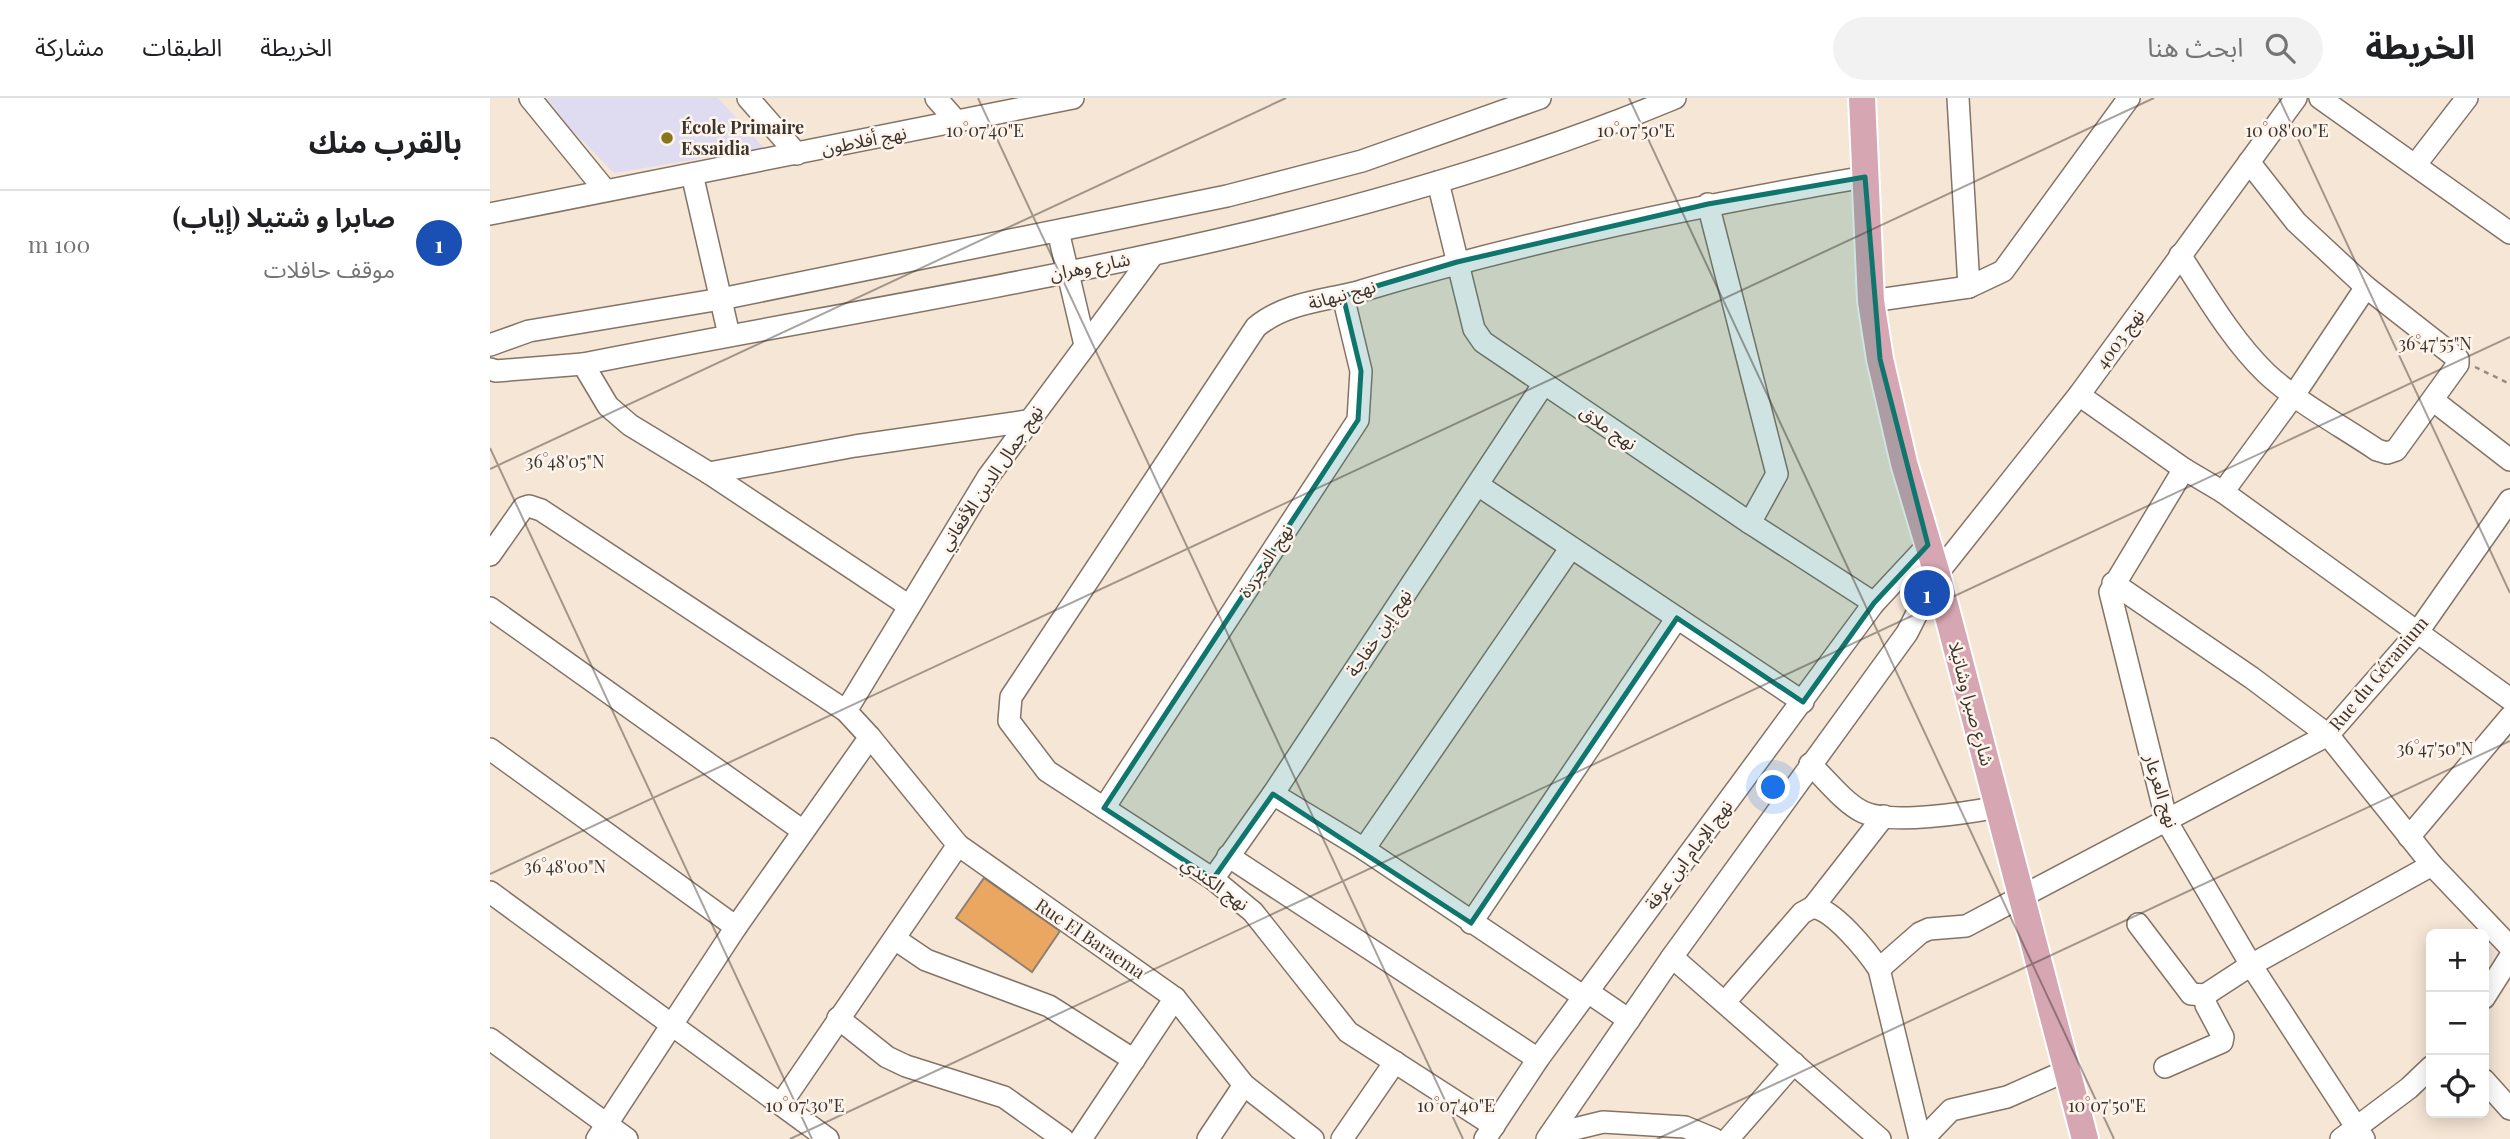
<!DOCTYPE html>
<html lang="ar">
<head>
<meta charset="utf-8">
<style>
  body { margin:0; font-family:"Playfair Display","Noto Sans Arabic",serif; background:#f2f2f2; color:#202124; direction:rtl }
  .controls { position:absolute; right:21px; bottom:21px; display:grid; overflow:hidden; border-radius:10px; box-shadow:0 4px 18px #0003 }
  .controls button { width:63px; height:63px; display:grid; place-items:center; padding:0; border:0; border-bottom:2px solid #e0e0e0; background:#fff; color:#202124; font:35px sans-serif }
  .you { position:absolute; left:1284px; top:690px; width:24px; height:24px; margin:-18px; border:5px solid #fff; border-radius:50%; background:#1a73e8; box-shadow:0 0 0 10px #1a73e833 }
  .badge { display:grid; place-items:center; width:46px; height:46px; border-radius:50%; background:#db2777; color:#fff; font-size:23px; font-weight:700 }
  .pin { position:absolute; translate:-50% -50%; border:4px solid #fff; box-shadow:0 2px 7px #0006 }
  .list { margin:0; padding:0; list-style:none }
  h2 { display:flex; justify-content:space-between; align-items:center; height:91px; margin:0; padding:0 28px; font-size:30px }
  h2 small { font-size:23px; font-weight:400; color:#757577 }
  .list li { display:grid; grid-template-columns:46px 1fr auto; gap:21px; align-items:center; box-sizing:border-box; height:105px; padding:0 28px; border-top:2px solid #e0e0e0 }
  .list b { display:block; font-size:26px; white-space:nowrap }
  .list p { margin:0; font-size:23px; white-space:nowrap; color:#757577 }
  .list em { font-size:23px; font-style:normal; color:#757577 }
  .icon { flex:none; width:38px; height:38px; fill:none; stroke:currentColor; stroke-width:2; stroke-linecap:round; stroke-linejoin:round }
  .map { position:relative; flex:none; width:2020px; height:1041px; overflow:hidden; direction:ltr }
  header { display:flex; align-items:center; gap:42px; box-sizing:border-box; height:98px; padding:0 35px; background:#fff; border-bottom:2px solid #e0e0e0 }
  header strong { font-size:33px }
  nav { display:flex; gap:38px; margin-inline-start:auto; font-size:24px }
  .search { width:490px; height:63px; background:#f2f2f2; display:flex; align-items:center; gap:18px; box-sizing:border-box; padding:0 24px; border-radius:38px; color:#757577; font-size:26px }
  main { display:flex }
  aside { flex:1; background:#fff }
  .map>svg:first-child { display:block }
  .education { fill:#dfdcf2 }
  .building { fill:#e9a762; stroke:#8f8072; stroke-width:2 }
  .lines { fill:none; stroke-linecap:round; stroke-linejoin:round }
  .minor-casing { stroke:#837466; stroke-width:24 }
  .major-casing { stroke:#fff; stroke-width:30 }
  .path { stroke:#968b80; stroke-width:2.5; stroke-dasharray:5 5; stroke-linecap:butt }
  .minor { stroke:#fff; stroke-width:21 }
  .major { stroke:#d6a6b2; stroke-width:26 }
  .marked { fill:#0f766e; fill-opacity:0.2; stroke:#0f766e; stroke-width:5; stroke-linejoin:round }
  .ticks { fill:none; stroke:#3b352f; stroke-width:2; stroke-opacity:0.45 }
  .poi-dot { fill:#87761a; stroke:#fef4eb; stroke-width:2.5 }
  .labels { text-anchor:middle; stroke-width:5; stroke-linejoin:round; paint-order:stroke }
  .poi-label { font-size:18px; font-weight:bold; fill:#3b352f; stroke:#fef4eb; text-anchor:start }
  .street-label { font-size:18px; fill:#3b352f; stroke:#fef4eb }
  .ticks-label { font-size:18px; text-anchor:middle; fill:#3b352f; stroke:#fef4eb; stroke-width:5; stroke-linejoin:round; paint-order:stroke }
</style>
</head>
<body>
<header>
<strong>الخريطة</strong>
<div class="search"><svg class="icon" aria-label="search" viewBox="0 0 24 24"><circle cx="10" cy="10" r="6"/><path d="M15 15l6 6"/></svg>ابحث هنا</div>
<nav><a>الخريطة</a><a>الطبقات</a><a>مشاركة</a></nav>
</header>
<main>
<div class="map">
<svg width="2020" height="1041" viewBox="0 0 2020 1041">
  <rect width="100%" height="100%" fill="#f6e6d6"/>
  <!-- education -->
  <path class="education" d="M57,0H228L274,50L124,75L79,29Z"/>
  <!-- building -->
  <path class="building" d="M494,780L570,833L542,874L466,820Z"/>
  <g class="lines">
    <defs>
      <g id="minor">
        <path d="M40,0L115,92"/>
        <path d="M258,0L307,56"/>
        <path d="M446,0L467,24"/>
        <path d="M1468,0L1479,189"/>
        <path d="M1830,0L2020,135"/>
        <path d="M1759,64L1806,124L1876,189"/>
        <path d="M1926,66L1977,0"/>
        <path d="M202,76L239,237"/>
        <path d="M948,84L984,231L993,244L1260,425L1384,505"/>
        <path d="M1218,106L1287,376L1260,425"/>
        <path d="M0,116L583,0"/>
        <path d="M568,133L595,247"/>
        <path d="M1690,157C1716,197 1742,242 1776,275C1808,305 1850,327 1887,352L1897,355L1906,352L1968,266V261L1876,189L1804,297L1733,394"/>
        <path d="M1381,203L1479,189L1513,173L1639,0"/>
        <path d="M0,247L39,233L231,201L737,98L872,63L1050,0"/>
        <path d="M93,266L118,308L140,327L219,375L419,508"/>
        <path d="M0,271L6,273L93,266C460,193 837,145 1185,0"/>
        <path d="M1589,297L1694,371L1733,394L2020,601"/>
        <path d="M1944,303L2020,362"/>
        <path d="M1694,371L1620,494L1677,724L1761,867L1874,1041"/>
        <path d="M219,375L365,348L537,323"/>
        <path d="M988,387L1313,604"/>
        <path d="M0,457L33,410L39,408L51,412L356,613L380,639L246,829L107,1041"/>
        <path d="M1623,485L1762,580L1838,637L1942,767L2020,849"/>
        <path d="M0,510L313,733"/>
        <path d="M356,613L498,379L662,158"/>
        <path d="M380,639L468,747L685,900L754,987L823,1041"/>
        <path d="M0,651L246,829"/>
        <path d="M1320,666C1336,681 1354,705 1373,714C1401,727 1477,715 1508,709"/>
        <path d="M783,696L874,751L1094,899"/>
        <path d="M614,710L868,322L871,273L853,198"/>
        <path d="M1919,739L2020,619"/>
        <path d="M874,751L1080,451"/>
        <path d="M738,758L1048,961"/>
        <path d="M723,781L783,696L1053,287"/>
        <path d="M0,794L338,1041"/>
        <path d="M1323,809L1394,718"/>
        <path d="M981,825L1187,520"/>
        <path d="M1648,826L1701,896L1715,897"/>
        <path d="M405,841L436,862L559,908L644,962"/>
        <path d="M1182,859L1390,1041"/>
        <path d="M1389,871L1430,835L1439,831L1476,828L1838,637L1927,535L2020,402"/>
        <path d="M1098,894L1139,922"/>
        <path d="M1994,900L2020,859"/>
        <path d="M1235,904L1312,815L1323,809C1344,812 1377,853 1389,871L1430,1041"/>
        <path d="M348,920L397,959L416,968L514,999L573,1041"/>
        <path d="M0,941L137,1041"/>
        <path d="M1675,969L1732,944L1733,939L1716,907L1715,897L1761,867L1942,767"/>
        <path d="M1994,982L2020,1011"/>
        <path d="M291,1006L468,747"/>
        <path d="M1004,1028L858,934L763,814L723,781L557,673L519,623L521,599L766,229C796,204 835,203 871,193C1036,143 1205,108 1375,79"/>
        <path d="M1060,1037L1113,1024L1195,1029L1224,1041"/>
        <path d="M591,1041L685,900"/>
        <path d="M718,1041L754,987"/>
        <path d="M852,1041L905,964"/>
        <path d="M995,1041L1048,961L1384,505L1438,447"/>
        <path d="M1057,1041L1182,859L1417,535L1447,476L1589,297L1806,0"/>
        <path d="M1238,1041L1304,965"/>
        <path d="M1433,1041L1461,1012L1517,999L1578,972"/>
        <path d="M1851,1041L1919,990L1941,969"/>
      </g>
      <path id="major" d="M1372,0L1381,203L1390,261L1414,365L1447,476L1595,1041"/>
    </defs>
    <!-- minor casing -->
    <use href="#minor" class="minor-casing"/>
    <!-- major casing -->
    <use href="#major" class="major-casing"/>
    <!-- path -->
    <path class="path" d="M1985,269L2020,286"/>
    <!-- minor -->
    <use href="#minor" class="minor"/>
    <!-- major -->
    <use href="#major" class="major"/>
  </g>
  <!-- marked area -->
  <path class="marked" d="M1375,79L1390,261L1438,447L1384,505L1313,604L1187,520L981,825L783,696L723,781L614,710L868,322L871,273L853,198L967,164L1218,106Z"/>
  <!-- ticks -->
  <path class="ticks" d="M488,0L973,1041M1139,0L1624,1041M1789,0L2020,495M0,350L322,1041M0,371L796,0M0,776L1664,0M300,1041L2020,239M1167,1041L2020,643"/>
  <!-- markers -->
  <circle class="poi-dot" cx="177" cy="40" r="7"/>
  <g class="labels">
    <!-- poi labels -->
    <g class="poi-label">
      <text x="191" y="36">École Primaire<tspan x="191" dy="21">Essaidia</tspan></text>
    </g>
    <!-- street labels -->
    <g class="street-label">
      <text transform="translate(374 43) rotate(-11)" y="6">نهج أفلاطون</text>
      <text transform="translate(600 169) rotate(-11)" y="6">شارع وهران</text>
      <text transform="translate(852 197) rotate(-15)" y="6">نهج نبهانة</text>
      <text transform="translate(1630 241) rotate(-54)" y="6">نهج 4003</text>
      <text transform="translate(1118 330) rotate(34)" y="6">نهج ملاق</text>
      <text transform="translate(501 380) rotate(-56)" y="6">نهج جمال الدين الأفغاني</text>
      <text transform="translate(776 463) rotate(-57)" y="6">نهج المجردة</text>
      <text transform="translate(889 535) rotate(-56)" y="6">نهج إبن خفاجة</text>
      <text transform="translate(1889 576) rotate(-50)" y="6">Rue du Géranium</text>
      <text transform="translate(1481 606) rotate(75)" y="6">شارع صبرا وشاتيلا</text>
      <text transform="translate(1671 693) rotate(73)" y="6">نهج العرعار</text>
      <text transform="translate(1199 757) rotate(-53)" y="6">نهج الإمام ابن عرفة</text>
      <text transform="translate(725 786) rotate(36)" y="6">نهج الكندي</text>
      <text transform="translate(600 841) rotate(34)" y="6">Rue El Baraema</text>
    </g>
  </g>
  <g class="ticks-label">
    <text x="495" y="39">10°07'40"E</text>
    <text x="1797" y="39">10°08'00"E</text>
    <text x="1146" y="39">10°07'50"E</text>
    <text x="1945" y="252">36°47'55"N</text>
    <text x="75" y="370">36°48'05"N</text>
    <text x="1945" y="657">36°47'50"N</text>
    <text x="75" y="775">36°48'00"N</text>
    <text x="315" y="1014">10°07'30"E</text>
    <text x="1617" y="1014">10°07'50"E</text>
    <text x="966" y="1014">10°07'40"E</text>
  </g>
</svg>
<div class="controls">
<button>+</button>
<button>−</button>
<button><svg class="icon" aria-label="locate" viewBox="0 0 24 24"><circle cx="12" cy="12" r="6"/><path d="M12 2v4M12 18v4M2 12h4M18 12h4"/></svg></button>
</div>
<div class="you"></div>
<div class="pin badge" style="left:1437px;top:495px;background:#1a4fb4">1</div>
</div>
<aside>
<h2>بالقرب منك<small></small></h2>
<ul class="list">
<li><span class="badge" style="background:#1a4fb4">1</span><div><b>صابرا و شتيلا (إياب)</b><p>موقف حافلات</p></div><em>100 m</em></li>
</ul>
</aside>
</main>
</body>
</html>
